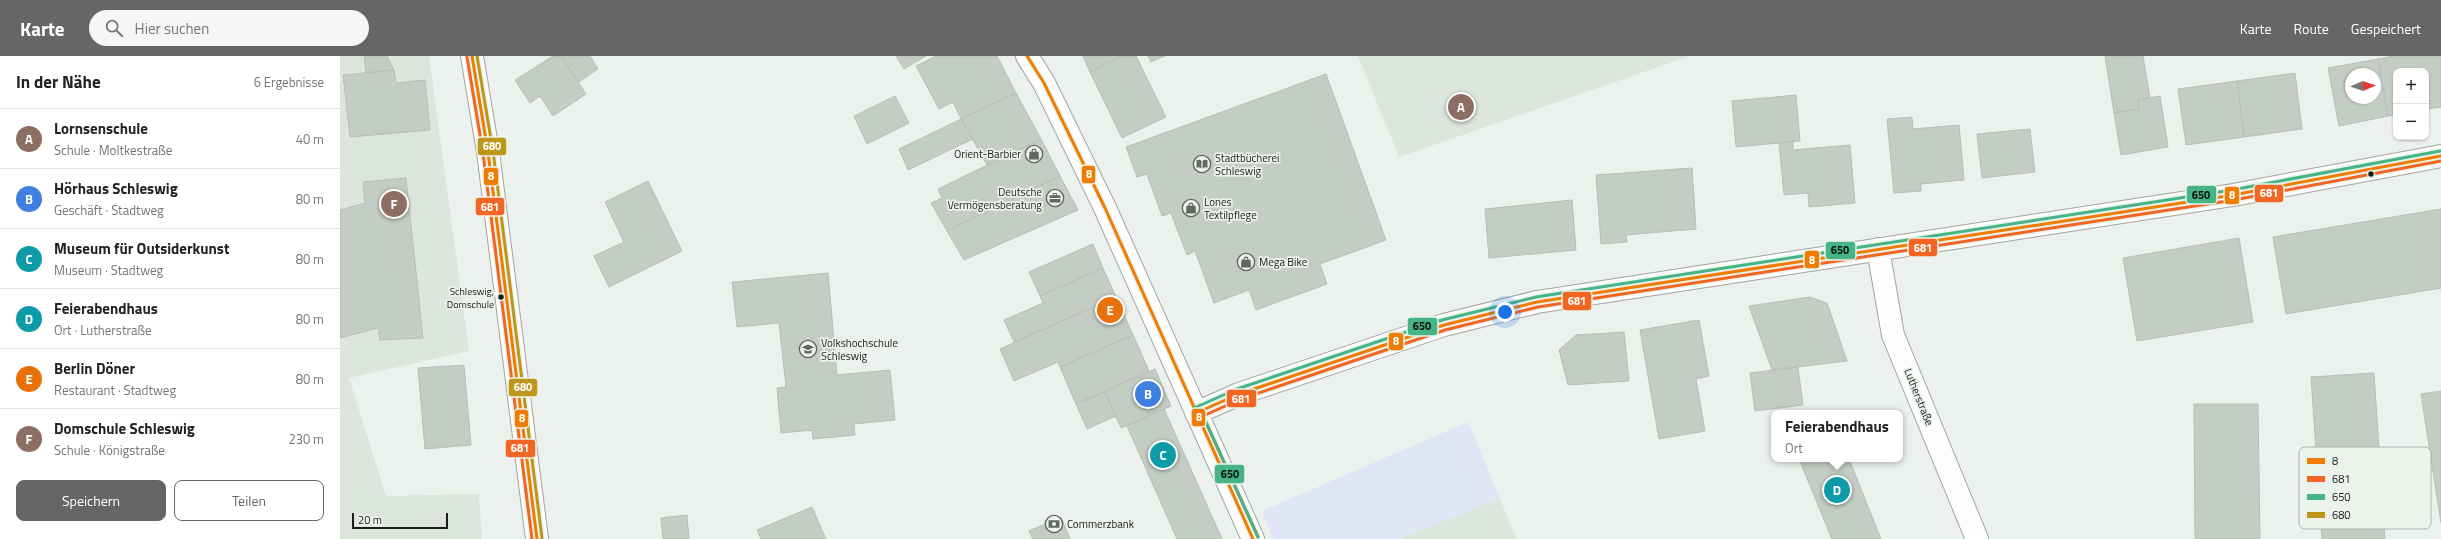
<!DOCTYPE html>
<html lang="de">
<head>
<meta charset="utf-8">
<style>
  body { margin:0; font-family:"Titillium Web",sans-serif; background:#f6f6f6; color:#222 }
  .controls { position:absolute; right:12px; top:12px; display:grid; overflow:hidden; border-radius:8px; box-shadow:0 1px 3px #0004 }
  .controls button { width:36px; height:36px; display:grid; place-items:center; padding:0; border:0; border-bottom:1px solid #e0e0e0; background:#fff; color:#222; font:20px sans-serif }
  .compass { position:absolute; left:2005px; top:12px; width:36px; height:36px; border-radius:50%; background:#fff; box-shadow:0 1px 3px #0004; rotate:88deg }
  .scale { position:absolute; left:12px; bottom:10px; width:96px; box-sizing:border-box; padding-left:4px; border:2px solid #1a1c1a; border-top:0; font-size:11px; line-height:14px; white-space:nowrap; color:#1a1c1a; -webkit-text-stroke:3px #ebf3ec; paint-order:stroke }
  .you { position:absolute; left:1165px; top:256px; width:14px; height:14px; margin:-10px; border:3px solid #fff; border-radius:50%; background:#1a73e8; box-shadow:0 0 0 6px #1a73e833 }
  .badge { display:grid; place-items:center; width:26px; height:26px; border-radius:50%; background:#646764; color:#fff; font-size:13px; font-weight:700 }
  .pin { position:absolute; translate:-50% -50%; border:2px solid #fff; box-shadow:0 1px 4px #0006 }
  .popup { position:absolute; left:1431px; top:354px; width:132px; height:52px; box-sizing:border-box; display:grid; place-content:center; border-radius:8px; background:#fff; filter:drop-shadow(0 1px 3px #0005); font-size:13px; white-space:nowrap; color:#767676 }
  .popup b { font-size:15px; color:#222 }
  .popup::after { content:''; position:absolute; left:50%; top:100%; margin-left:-8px; border:8px solid transparent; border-top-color:#fff }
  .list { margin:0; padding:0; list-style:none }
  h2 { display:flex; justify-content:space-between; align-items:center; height:52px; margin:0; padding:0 16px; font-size:17px }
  h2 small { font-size:13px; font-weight:400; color:#767676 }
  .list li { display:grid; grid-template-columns:26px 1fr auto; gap:12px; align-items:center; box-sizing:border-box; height:60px; padding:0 16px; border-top:1px solid #e0e0e0 }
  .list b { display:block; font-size:15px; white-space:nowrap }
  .list p { margin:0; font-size:13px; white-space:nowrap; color:#767676 }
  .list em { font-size:13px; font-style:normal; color:#767676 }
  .actions { display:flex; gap:8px; padding:12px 16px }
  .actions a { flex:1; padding:9px 0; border:1px solid #646764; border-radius:8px; text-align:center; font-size:14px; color:#646764 }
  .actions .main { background:#646764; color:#fff }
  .icon { flex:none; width:22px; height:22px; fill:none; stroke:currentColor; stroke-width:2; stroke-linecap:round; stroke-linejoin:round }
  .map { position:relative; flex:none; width:2101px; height:483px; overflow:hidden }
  header { display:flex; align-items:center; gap:24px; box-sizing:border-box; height:56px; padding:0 20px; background:#646764; color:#fff }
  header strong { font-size:19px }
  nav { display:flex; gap:22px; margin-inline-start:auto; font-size:14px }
  .search { width:280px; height:36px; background:#f6f6f6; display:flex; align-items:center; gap:10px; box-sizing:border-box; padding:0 14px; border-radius:22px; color:#767676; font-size:15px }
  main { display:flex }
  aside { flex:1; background:#fff }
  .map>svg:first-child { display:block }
  .built { fill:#dce6dd }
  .green { fill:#e1e6f7 }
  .building { fill:#c3cdc4; stroke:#babdba; fill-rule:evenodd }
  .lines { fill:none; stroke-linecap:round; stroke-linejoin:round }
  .minor-casing { stroke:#a1a5a2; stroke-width:24 }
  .tertiary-casing { stroke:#a1a5a2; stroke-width:24 }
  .minor { stroke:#fcfdfc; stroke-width:22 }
  .tertiary { stroke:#fcfdfc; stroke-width:22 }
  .bus-1-casing { stroke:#ebf3ec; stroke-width:6 }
  .bus-2-casing { stroke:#ebf3ec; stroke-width:6 }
  .bus-3-casing { stroke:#ebf3ec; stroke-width:6 }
  .bus-4-casing { stroke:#ebf3ec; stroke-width:6 }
  .bus-1 { stroke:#f07c00; stroke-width:3 }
  .bus-2 { stroke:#f26522; stroke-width:3 }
  .bus-3 { stroke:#46b487; stroke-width:3 }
  .bus-4 { stroke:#be9619; stroke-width:3 }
  .bus-dot { fill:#1a1c1a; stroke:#ebf3ec; stroke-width:1.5 }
  .labels { text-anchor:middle; stroke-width:3.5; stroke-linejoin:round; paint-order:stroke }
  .bus-label { font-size:10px; fill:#1a1c1a; stroke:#ebf3ec; text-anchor:end }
  .poi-label { font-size:11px; fill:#1a1c1a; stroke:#ebf3ec; text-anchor:start }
  .street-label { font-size:11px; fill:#1a1c1a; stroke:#ebf3ec }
  .key { fill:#ebf3ec; stroke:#acb2ad; stroke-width:1 }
  .key-label { font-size:11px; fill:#1a1c1a }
  .line-badge { stroke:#ebf3ec; stroke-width:1.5 }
  .badge-label { font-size:11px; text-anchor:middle; font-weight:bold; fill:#fff }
  .pale-badge-label { font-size:11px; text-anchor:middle; font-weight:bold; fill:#111 }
</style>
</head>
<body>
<header>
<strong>Karte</strong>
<div class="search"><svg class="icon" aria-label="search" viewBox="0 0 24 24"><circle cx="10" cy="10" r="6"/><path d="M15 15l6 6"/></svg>Hier suchen</div>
<nav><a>Karte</a><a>Route</a><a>Gespeichert</a></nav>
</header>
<main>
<aside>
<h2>In der Nähe<small>6 Ergebnisse</small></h2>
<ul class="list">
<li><span class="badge" style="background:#8d6e63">A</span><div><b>Lornsenschule</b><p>Schule · Moltkestraße</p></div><em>40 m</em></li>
<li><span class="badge" style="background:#3f7fe0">B</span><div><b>Hörhaus Schleswig</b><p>Geschäft · Stadtweg</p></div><em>80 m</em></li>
<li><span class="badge" style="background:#0f9aa8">C</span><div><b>Museum für Outsiderkunst</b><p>Museum · Stadtweg</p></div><em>80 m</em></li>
<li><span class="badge" style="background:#0f9aa8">D</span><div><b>Feierabendhaus</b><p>Ort · Lutherstraße</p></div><em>80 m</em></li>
<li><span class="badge" style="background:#e8710a">E</span><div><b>Berlin Döner</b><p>Restaurant · Stadtweg</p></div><em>80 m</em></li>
<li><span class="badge" style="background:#8d6e63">F</span><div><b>Domschule Schleswig</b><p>Schule · Königstraße</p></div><em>230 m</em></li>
</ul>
<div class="actions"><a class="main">Speichern</a><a>Teilen</a></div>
</aside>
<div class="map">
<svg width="2101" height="483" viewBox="0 0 2101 483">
  <rect width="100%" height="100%" fill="#edf1ed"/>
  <!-- built -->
  <g class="built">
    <path d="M0,0H89L129,295L9,322L46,440L139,438L142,483H0Z"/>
    <path d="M1018,0H1350L1059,101Z"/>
    <path d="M1160,442L1176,483H1059Z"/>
  </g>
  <!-- green -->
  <path class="green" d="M1128,366L1160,442L1059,483H933L922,455Z"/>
  <!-- building -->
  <g class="building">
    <path d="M24,0H47L54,14L26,17Z"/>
    <path d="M213,0H221L246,38L213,60L200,40L190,47L175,24Z"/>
    <path d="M221,0H250L258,13L239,26Z"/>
    <path d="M556,0H586L564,13Z"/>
    <path d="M596,0H657L676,37L621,63L613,46L599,53L576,10Z"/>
    <path d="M743,0H782L750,16Z"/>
    <path d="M782,0H796L826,61L782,82L750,16Z"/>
    <path d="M808,0H825L811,6Z"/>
    <path d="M1765,0H1803L1810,42L1798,44L1799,53L1774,57Z"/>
    <path d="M2054,0H2101V51L2086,53V15H2056V59L2048,60L2038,3Z"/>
    <path d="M2038,3L2048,60L1999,70L1988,12ZM2011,18H2035V42H2011Z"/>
    <path d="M54,14L56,27L85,24L90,74L10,81L3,19Z"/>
    <path d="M1955,17L1962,73L1904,81L1897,25Z"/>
    <path d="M986,18L1046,184L980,208L987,228L916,254L909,234L874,247L855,195L847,199L831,157L822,160L807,118L797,121L786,91Z"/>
    <path d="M1897,25L1904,81L1846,89L1838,33Z"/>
    <path d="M676,37L701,83L647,109L621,63Z"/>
    <path d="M1456,39L1460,85L1396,91L1392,45Z"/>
    <path d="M555,40L569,67L527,88L514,60Z"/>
    <path d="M1820,40L1828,91L1781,99L1774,57L1799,53L1798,44Z"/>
    <path d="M1572,61L1573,73L1619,69L1624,124L1581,128V135L1554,137L1547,63Z"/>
    <path d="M621,63L633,83L568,114L559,93Z"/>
    <path d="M1690,73L1695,116L1642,122L1637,78Z"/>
    <path d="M701,83L720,120L607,175L591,147L602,142L598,133Z"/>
    <path d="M1453,86V94L1510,89L1515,147L1469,151L1468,137L1444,139L1439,87Z"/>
    <path d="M1352,112L1356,173L1286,179L1287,186L1261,188L1256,119Z"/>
    <path d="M720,120L738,154L624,204L607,175Z"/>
    <path d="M66,122L83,282L40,284L38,272L0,282V154L25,147L23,126Z"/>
    <path d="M308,125L342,195L269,231L254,200L284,186L265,146Z"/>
    <path d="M1232,144L1236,194L1149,202L1145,153Z"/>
    <path d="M2101,153V232L1946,258L1933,181Z"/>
    <path d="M1899,182L1913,266L1797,285L1783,202Z"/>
    <path d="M753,188L763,212L700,240L689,216Z"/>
    <path d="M763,212L776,241L674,286L664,264L703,247L700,240Z"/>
    <path d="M488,217L497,319L550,314L555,364L514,368L515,379L473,383L472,374L441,377L437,332L446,331L439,267L397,271L392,226Z"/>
    <path d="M776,241L793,279L720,311L718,306L674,325L660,293Z"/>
    <path d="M1470,241L1487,247L1507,305L1432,314L1409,250Z"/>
    <path d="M1359,264L1369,320L1356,323L1365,375L1319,383L1300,274Z"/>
    <path d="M1284,276L1289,325L1228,329L1219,294L1236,279Z"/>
    <path d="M793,279L809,315L736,348L720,311Z"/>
    <path d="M124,309L131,389L85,393L78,312Z"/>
    <path d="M1458,311L1463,349L1415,355L1410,317Z"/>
    <path d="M815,313L831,350L781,372L765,336Z"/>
    <path d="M2034,317L2045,483H1982L1971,321Z"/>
    <path d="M2101,335V467L2081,338Z"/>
    <path d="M765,336L776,360L747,373L736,348Z"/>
    <path d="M1854,348H1918L1920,483H1855Z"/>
    <path d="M824,353L858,429L882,483H837L787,370Z"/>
    <path d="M1459,403H1509L1541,483H1492Z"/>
    <path d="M472,451L486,483H421L417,474Z"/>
    <path d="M347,459L349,483H323L321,462Z"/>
    <path d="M721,461L730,483H693L689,475Z"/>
  </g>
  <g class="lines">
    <defs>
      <g id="minor">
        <path d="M687,0L704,27L765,152L913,483"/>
        <path d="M1538,193L1553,279L1637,483"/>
        <path d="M856,357L899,338L1104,269L1197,246L1893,139L2101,100"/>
      </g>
      <path id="tertiary" d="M132,0L148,96L197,483"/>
    </defs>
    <!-- minor casing -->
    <use href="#minor" class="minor-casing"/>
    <!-- tertiary casing -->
    <use href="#tertiary" class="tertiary-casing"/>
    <!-- minor -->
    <use href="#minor" class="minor"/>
    <!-- tertiary -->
    <use href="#tertiary" class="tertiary"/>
    <defs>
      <g id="bus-1">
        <path d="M132,0L148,96L197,483"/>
        <path d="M687,0L704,27L765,152L913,483"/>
        <path d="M856,357L899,338L1104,269L1197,246L1893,139L2101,100"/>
      </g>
      <g id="bus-2">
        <path d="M127,1L143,97L192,483"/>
        <path d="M918,481L863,360L901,343L1105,274L1198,251L1894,144L2101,105"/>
      </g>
      <g id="bus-3">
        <path d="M854,352L897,333L1102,264L1196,241L1892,134L2100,95"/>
        <path d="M861,355L918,481"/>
      </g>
      <path id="bus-4" d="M137,0L153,95L202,482"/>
    </defs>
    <!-- bus-1 casing -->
    <use href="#bus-1" class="bus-1-casing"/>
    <!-- bus-2 casing -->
    <use href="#bus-2" class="bus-2-casing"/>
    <!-- bus-3 casing -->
    <use href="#bus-3" class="bus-3-casing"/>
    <!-- bus-4 casing -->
    <use href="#bus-4" class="bus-4-casing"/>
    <!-- bus-1 -->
    <use href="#bus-1" class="bus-1"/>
    <!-- bus-2 -->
    <use href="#bus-2" class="bus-2"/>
    <!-- bus-3 -->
    <use href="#bus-3" class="bus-3"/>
    <!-- bus-4 -->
    <use href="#bus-4" class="bus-4"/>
  </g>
  <!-- icons -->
  <defs>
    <symbol id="shop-ring" viewBox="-11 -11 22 22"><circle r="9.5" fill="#ebf3ec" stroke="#646764" stroke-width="1.5"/><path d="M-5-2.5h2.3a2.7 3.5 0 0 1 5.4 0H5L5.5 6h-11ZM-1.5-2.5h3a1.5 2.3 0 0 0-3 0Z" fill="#646764"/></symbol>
    <symbol id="library-ring" viewBox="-11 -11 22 22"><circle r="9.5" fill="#ebf3ec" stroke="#646764" stroke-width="1.5"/><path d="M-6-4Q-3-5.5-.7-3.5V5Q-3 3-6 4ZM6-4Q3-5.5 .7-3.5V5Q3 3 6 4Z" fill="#646764"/></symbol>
    <symbol id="office-ring" viewBox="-11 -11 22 22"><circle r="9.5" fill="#ebf3ec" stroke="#646764" stroke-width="1.5"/><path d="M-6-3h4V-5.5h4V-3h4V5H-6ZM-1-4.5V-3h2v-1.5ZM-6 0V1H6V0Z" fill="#646764"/></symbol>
    <symbol id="university-ring" viewBox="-11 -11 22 22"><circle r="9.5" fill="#ebf3ec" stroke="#646764" stroke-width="1.5"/><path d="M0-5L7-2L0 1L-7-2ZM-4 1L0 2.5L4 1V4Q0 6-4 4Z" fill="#646764"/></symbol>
    <symbol id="bank-ring" viewBox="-11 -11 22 22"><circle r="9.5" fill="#ebf3ec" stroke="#646764" stroke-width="1.5"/><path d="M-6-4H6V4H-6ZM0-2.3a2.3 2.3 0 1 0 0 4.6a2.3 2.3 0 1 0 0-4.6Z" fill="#646764"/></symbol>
  </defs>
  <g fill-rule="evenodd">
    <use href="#shop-ring" x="684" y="88" width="20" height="20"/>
    <use href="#library-ring" x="852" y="98" width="20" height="20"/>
    <use href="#office-ring" x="705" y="132" width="20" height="20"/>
    <use href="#shop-ring" x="841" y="142" width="20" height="20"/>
    <use href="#shop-ring" x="896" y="196" width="20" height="20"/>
    <use href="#university-ring" x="458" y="283" width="20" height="20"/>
    <use href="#bank-ring" x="704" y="458" width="20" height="20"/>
  </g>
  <!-- markers -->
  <g class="bus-dot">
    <circle cx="2031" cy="118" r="3.5"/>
    <circle cx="161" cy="241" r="3.5"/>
  </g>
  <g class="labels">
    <!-- bus labels -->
    <g class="bus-label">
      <text x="154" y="239">Schleswig,<tspan x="154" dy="13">Domschule</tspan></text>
    </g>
    <!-- poi labels -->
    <g class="poi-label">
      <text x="681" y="102" text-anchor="end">Orient-Barbier</text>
      <text x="875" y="106">Stadtbücherei<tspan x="875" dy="13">Schleswig</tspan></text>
      <text x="702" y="140" text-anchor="end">Deutsche<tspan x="702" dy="13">Vermögensberatung</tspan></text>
      <text x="864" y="150">Lones<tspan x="864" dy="13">Textilpflege</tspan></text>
      <text x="919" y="210">Mega Bike</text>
      <text x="481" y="291">Volkshochschule<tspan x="481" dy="13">Schleswig</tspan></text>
      <text x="727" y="472">Commerzbank</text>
    </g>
    <!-- street labels -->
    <g class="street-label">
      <text transform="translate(1579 341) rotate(68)" y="4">Lutherstraße</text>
    </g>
  </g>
  <!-- legend -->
  <rect x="1959" y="391" width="132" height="82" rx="6" class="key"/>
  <rect x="1967" y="402" width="18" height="6" fill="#f07c00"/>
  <rect x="1967" y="420" width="18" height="6" fill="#f26522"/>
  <rect x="1967" y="438" width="18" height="6" fill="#46b487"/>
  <rect x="1967" y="456" width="18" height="6" fill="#be9619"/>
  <g class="key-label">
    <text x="1992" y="409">8</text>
    <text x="1992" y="427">681</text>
    <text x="1992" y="445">650</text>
    <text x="1992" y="463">680</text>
  </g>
  <g class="line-badge">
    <rect x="137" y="81" width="30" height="19" rx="4" fill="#be9619"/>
    <rect x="741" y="109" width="15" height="19" rx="4" fill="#f07c00"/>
    <rect x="143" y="111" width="16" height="19" rx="4" fill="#f07c00"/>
    <rect x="1914" y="128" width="30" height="19" rx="4" fill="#f26522"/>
    <rect x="1846" y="129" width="31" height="19" rx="4" fill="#46b487"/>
    <rect x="1884" y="130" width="16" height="19" rx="4" fill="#f07c00"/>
    <rect x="135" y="141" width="30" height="19" rx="4" fill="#f26522"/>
    <rect x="1568" y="182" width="30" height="19" rx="4" fill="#f26522"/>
    <rect x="1485" y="185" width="31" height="19" rx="4" fill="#46b487"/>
    <rect x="1464" y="194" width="16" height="19" rx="4" fill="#f07c00"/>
    <rect x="1222" y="235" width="30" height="20" rx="4" fill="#f26522"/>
    <rect x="1067" y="261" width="31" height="19" rx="4" fill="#46b487"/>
    <rect x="1048" y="276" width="16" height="19" rx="4" fill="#f07c00"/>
    <rect x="168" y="322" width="30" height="19" rx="4" fill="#be9619"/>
    <rect x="886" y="333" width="31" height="19" rx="4" fill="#f26522"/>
    <rect x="851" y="352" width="15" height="19" rx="4" fill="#f07c00"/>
    <rect x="174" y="353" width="15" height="19" rx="4" fill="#f07c00"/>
    <rect x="165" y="383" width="31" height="19" rx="4" fill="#f26522"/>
    <rect x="874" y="408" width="31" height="20" rx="4" fill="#46b487"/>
  </g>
  <g class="badge-label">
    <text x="152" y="94">680</text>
    <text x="749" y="122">8</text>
    <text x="151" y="124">8</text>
    <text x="1929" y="141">681</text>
    <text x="1892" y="143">8</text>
    <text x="150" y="155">681</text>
    <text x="1583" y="196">681</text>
    <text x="1472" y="208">8</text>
    <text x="1237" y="249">681</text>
    <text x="1056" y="289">8</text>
    <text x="183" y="335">680</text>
    <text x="901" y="347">681</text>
    <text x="859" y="365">8</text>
    <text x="182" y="366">8</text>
    <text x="180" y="396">681</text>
  </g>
  <g class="pale-badge-label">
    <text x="1861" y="143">650</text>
    <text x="1500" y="198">650</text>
    <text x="1082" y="274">650</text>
    <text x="890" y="422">650</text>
  </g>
</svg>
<div class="controls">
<button>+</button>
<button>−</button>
</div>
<svg class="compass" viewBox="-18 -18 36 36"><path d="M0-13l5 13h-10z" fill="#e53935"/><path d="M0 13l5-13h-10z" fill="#767676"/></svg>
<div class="scale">20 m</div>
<div class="you"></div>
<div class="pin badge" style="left:1121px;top:51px;background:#8d6e63">A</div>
<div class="pin badge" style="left:808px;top:338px;background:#3f7fe0">B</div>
<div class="pin badge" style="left:823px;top:399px;background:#0f9aa8">C</div>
<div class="pin badge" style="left:1497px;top:434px;background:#0f9aa8">D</div>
<div class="popup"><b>Feierabendhaus</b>Ort</div>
<div class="pin badge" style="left:770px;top:254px;background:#e8710a">E</div>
<div class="pin badge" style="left:54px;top:148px;background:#8d6e63">F</div>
</div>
</main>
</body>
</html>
